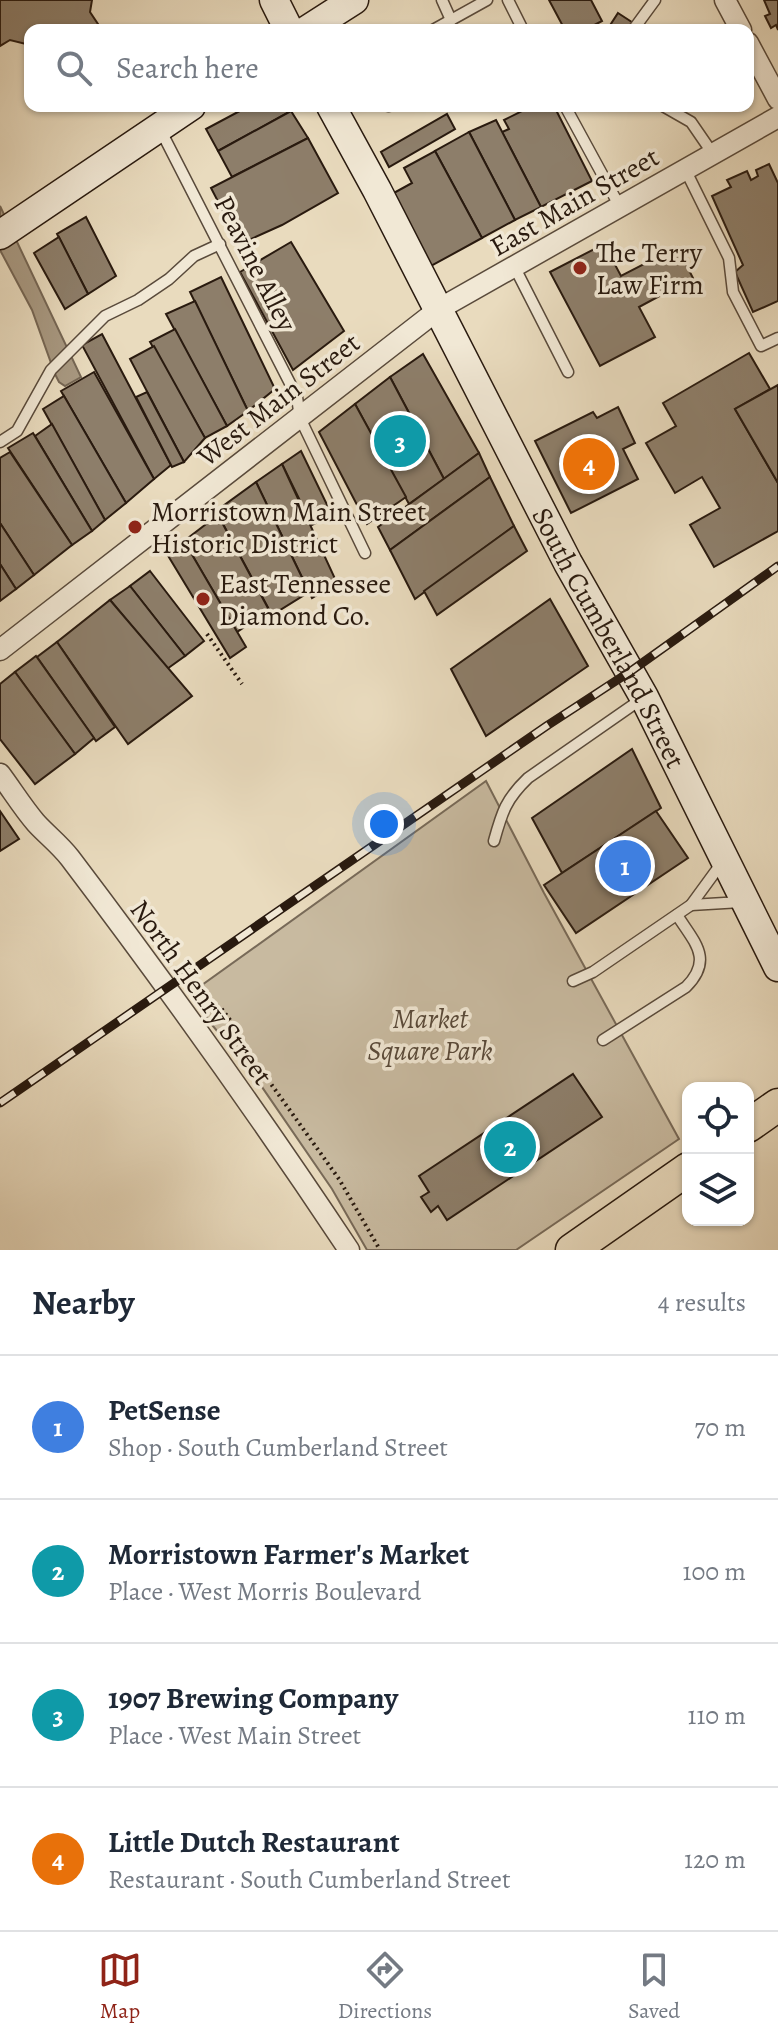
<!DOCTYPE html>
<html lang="en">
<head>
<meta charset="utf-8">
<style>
  body { margin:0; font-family:Alegreya,serif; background:#f6f6f7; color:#1f2937 }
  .controls { position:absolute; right:24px; bottom:24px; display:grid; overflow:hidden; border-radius:16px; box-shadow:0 2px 6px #0004 }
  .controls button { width:72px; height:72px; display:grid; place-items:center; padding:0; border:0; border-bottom:2px solid #e0e1e3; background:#fff; color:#1f2937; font:40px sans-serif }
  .you { position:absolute; left:384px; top:824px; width:28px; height:28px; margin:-20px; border:6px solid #fff; border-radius:50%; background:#1a73e8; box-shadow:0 0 0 12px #1a73e833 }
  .badge { display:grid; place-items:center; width:52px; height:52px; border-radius:50%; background:#8f2418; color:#fff; font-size:26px; font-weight:700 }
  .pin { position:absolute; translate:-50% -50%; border:4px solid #fff; box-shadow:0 2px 8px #0006 }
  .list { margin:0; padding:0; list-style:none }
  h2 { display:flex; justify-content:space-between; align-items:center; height:104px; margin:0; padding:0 32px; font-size:34px }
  h2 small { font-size:26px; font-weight:400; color:#747a83 }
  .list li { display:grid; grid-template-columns:52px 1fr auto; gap:24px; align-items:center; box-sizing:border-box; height:144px; padding:0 32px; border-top:2px solid #e0e1e3 }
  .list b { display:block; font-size:30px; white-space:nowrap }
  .list p { margin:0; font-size:26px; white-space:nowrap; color:#747a83 }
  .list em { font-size:26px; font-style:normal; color:#747a83 }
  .icon { flex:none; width:44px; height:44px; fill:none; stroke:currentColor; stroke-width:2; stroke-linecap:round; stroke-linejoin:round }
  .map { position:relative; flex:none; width:778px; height:1250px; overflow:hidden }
  .search { position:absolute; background:#fff; box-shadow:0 2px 6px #0004; left:24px; right:24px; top:24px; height:88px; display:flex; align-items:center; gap:20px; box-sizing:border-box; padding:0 28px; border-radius:16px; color:#747a83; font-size:30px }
  .sheet { height:680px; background:#fff }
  nav { display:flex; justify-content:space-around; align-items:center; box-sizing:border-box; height:112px; border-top:2px solid #e0e1e3; background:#fff; font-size:22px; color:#747a83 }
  nav a { display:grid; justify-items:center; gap:4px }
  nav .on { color:#8f2418 }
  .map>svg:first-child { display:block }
  .green { fill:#c8baa0; stroke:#786a58; stroke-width:2 }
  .water { fill:#a89982; stroke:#756654; stroke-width:2 }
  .building { fill:#8d7e6a; stroke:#291a0f; stroke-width:2 }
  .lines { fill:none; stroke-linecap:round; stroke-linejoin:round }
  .service-casing { stroke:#594a3b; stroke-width:13 }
  .minor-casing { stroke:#594a3b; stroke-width:23 }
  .secondary-casing { stroke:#291a0f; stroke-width:31 }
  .primary-casing { stroke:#291a0f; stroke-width:35 }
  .path { stroke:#291a0f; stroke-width:4; stroke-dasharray:2 4; stroke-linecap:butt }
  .service { stroke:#f1e8d5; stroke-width:10 }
  .minor { stroke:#f1e8d5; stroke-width:20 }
  .secondary { stroke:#f1e8d5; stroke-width:28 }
  .primary { stroke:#e9dbbe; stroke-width:32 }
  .rail-casing { stroke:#291a0f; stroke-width:9 }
  .rail { stroke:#f1e8d5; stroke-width:6; stroke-dasharray:18; stroke-linecap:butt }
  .poi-dot { fill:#8f2418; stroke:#f1e8d5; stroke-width:3 }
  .labels { text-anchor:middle; stroke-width:7; stroke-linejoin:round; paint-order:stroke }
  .street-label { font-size:28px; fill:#291a0f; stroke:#f1e8d5 }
  .poi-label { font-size:28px; fill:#291a0f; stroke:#f1e8d5; text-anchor:start }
  .park-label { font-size:28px; font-style:italic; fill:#594a3a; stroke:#f1e8d5 }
</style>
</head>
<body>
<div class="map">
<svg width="778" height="1250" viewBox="0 0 778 1250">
  <rect width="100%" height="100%" fill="#e9dbbe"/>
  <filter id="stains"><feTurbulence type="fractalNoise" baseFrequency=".0025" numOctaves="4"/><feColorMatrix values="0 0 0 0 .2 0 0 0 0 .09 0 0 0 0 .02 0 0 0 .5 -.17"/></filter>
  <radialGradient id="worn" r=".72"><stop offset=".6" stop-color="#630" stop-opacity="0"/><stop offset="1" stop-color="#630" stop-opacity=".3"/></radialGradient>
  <!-- green -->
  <path class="green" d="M486,781L544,893L679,1139L516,1250H367L332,1189L251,1071L207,1019L202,985Z"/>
  <!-- water -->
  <path class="water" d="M0,206L81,377L65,386L59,382L55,374L32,310L0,250Z"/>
  <!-- building -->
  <g class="building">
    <path d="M0,0H92L90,12L102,30H30V45L10,40L0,46Z"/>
    <path d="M549,0H591L602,21L585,30H565Z"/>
    <path d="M764,0H778V30L776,25L771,28L765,16L770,14Z"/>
    <path d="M618,13L644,30H607Z"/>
    <path d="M249,106H288L291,111L218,151L206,129Z"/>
    <path d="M532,106H554L592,181L541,207L502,132L509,129L504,120Z"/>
    <path d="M291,111L308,138L232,177L218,151Z"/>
    <path d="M447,114L455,129L389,167L381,152Z"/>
    <path d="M496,120L541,207L515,220L469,132Z"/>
    <path d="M469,132L515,220L482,238L435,151Z"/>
    <path d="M308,138L338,193L282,225L240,244L211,188Z"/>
    <path d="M435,151L482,238L431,266L392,194L412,183L404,168Z"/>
    <path d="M769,164L778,183V301L753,312L735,272L743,265L712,196L731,187L727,180L747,171L751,180L758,176L756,170Z"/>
    <path d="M86,217L116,276L88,294L57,234Z"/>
    <path d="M59,237L88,294L65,309L34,253Z"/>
    <path d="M291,242L344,331L293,370L240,272Z"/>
    <path d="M604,244L621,276L677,247L693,278L639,307L655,337L600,366L550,272Z"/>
    <path d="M221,277L275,389L248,411L190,292Z"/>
    <path d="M195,301L248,411L227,426L166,314Z"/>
    <path d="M175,329L227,426L205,438L150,342Z"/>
    <path d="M102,334L171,465L154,479L82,345Z"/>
    <path d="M154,346L205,438L184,462L130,359Z"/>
    <path d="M749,353L770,389L735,409L778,483V531L714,567L690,525L720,508L702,477L675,493L646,443L676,426L663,403Z"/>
    <path d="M423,354L479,453L444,479L390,377Z"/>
    <path d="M94,372L154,479L126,503L61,391Z"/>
    <path d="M390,377L444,479L409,504L355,404Z"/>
    <path d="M778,385V483L735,409Z"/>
    <path d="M147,392L184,462L172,467L136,397Z"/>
    <path d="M64,396L126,503L105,520L43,409Z"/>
    <path d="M355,404L406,497L367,524L319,432Z"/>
    <path d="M618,407L635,443L623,449L638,479L571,513L535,441L593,412L597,418Z"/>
    <path d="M52,424L105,520L92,531L35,436Z"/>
    <path d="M33,433L92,531L72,545L8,448Z"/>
    <path d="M301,451L332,515L312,525L282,464Z"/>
    <path d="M10,452L72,545L34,575L0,523V458Z"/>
    <path d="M479,453L490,477L390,550L378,527Z"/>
    <path d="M282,464L337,583L312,598L256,482Z"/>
    <path d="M490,477L514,526L415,599L390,550Z"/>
    <path d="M256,482L309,592L272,615L216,511Z"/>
    <path d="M218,515L269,610L237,632L184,541Z"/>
    <path d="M0,523L34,575L16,589L0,564Z"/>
    <path d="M514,526L527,551L437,615L424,591Z"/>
    <path d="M184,541L246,647L230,658L167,554Z"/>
    <path d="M0,564L16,589L0,601Z"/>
    <path d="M150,571L204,641L185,656L130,586Z"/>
    <path d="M130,586L185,656L167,669L110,600Z"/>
    <path d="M550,599L588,666L486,736L451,669Z"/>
    <path d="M110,600L192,696L128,744L57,642Z"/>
    <path d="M57,642L115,727L96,741L37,657Z"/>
    <path d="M36,656L94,738L75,754L15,672Z"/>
    <path d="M15,672L75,754L35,784L0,739V684Z"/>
    <path d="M632,749L661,808L562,873L532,818Z"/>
    <path d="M0,811L19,839L0,851Z"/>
    <path d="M656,811L688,858L576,933L544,885Z"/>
    <path d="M573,1074L602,1117L447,1220L438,1206L431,1212L421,1197L429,1192L419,1176Z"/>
  </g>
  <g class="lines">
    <defs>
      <g id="service">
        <path d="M442,0L451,20"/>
        <path d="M508,0L523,30"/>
        <path d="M433,30L487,0"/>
        <path d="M633,30L655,0"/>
        <path d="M388,106H389"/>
        <path d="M565,106L620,207"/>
        <path d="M663,106L691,122L713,154"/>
        <path d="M161,131L297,397L300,418L365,553"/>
        <path d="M685,169L729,258L733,292L761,346L778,338"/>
        <path d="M514,266L568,372"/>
        <path d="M0,442L17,431L51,370L105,316L138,300L169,279L194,256L220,244"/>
        <path d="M494,841C502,812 506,799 528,778L643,698"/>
        <path d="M691,905L741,902"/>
        <path d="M573,981L593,972L691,905L718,868L719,861"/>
        <path d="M603,1040L686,987C714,959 694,942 677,915"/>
      </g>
      <g id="minor">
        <path d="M725,0L741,30"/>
        <path d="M748,43L778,99"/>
        <path d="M0,650L439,309L778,117"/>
        <path d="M0,774C12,790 23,808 36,823C47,835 60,845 70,858C167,986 260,1116 349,1250"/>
      </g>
      <g id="secondary">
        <path d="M274,0L289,30"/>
        <path d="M307,30L354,0"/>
        <path id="s1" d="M331,106L377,190L568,563L644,697L778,967"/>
        <path d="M0,235L191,106"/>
      </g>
      <g id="primary">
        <path d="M748,1126L778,1105"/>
        <path d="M572,1250L688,1169"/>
      </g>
    </defs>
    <!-- service casing -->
    <use href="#service" class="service-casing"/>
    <!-- minor casing -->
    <use href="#minor" class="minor-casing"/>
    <!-- secondary casing -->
    <use href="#secondary" class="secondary-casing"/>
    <!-- primary casing -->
    <use href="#primary" class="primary-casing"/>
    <!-- path -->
    <g class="path">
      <path d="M207,634L242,684"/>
      <path d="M200,999L221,1008L239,1032"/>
      <path d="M261,1070L339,1179L380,1250"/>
    </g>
    <!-- service -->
    <use href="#service" class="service"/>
    <!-- minor -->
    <use href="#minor" class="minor"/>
    <!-- secondary -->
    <use href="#secondary" class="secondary"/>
    <!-- primary -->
    <use href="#primary" class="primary"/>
    <defs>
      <path id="rail" d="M0,1103L548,725L631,671L778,566"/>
    </defs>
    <!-- rail casing -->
    <use href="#rail" class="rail-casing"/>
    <!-- rail -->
    <use href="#rail" class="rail"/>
  </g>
  <!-- markers -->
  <g class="poi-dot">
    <circle cx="580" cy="268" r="8"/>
    <circle cx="135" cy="527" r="8"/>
    <circle cx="203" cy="599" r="8"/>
  </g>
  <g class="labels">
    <!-- street labels -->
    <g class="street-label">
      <text transform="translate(574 201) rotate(-30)" y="10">East Main Street</text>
      <text transform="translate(256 263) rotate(63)" y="10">Peavine Alley</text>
      <text transform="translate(278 399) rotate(-38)" y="10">West Main Street</text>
      <text dy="10" stroke="none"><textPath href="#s1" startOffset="600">South Cumberland Street</textPath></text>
      <text transform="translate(202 992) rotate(54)" y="10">North Henry Street</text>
    </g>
    <!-- poi labels -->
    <g class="poi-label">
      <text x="596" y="262">The Terry<tspan x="596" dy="32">Law Firm</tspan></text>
      <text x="151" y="521">Morristown Main Street<tspan x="151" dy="32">Historic District</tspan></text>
      <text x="219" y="593">East Tennessee<tspan x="219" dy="32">Diamond Co.</tspan></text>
    </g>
    <!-- park labels -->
    <g class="park-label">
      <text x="430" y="1028">Market<tspan x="430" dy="32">Square Park</tspan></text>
    </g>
  </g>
  <rect width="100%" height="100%" filter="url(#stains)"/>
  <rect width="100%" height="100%" fill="url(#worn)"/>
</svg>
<div class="controls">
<button><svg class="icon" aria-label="locate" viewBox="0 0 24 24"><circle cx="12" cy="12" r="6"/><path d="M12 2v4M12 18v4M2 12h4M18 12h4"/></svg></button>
<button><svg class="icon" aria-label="layers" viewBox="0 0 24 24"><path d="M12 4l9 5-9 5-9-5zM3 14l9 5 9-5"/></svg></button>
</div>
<div class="you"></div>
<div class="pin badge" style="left:625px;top:866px;background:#3f7fe0">1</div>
<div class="pin badge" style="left:510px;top:1147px;background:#0f9aa8">2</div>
<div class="pin badge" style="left:400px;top:441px;background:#0f9aa8">3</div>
<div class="pin badge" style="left:589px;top:464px;background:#e8710a">4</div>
<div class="search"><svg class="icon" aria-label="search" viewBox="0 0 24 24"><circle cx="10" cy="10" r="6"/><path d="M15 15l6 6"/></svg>Search here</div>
</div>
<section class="sheet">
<h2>Nearby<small>4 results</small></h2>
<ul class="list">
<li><span class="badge" style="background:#3f7fe0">1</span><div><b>PetSense</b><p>Shop · South Cumberland Street</p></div><em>70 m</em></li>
<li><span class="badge" style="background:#0f9aa8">2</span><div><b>Morristown Farmer's Market</b><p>Place · West Morris Boulevard</p></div><em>100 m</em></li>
<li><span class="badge" style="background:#0f9aa8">3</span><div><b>1907 Brewing Company</b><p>Place · West Main Street</p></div><em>110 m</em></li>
<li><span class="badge" style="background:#e8710a">4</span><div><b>Little Dutch Restaurant</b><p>Restaurant · South Cumberland Street</p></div><em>120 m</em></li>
</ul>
</section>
<nav>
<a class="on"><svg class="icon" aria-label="map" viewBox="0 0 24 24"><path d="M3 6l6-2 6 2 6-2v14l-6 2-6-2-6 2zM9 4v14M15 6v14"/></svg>Map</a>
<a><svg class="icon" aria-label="directions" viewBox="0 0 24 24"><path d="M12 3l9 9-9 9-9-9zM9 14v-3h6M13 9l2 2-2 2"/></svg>Directions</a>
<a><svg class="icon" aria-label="saved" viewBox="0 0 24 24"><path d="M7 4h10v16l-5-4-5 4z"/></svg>Saved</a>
</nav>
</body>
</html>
